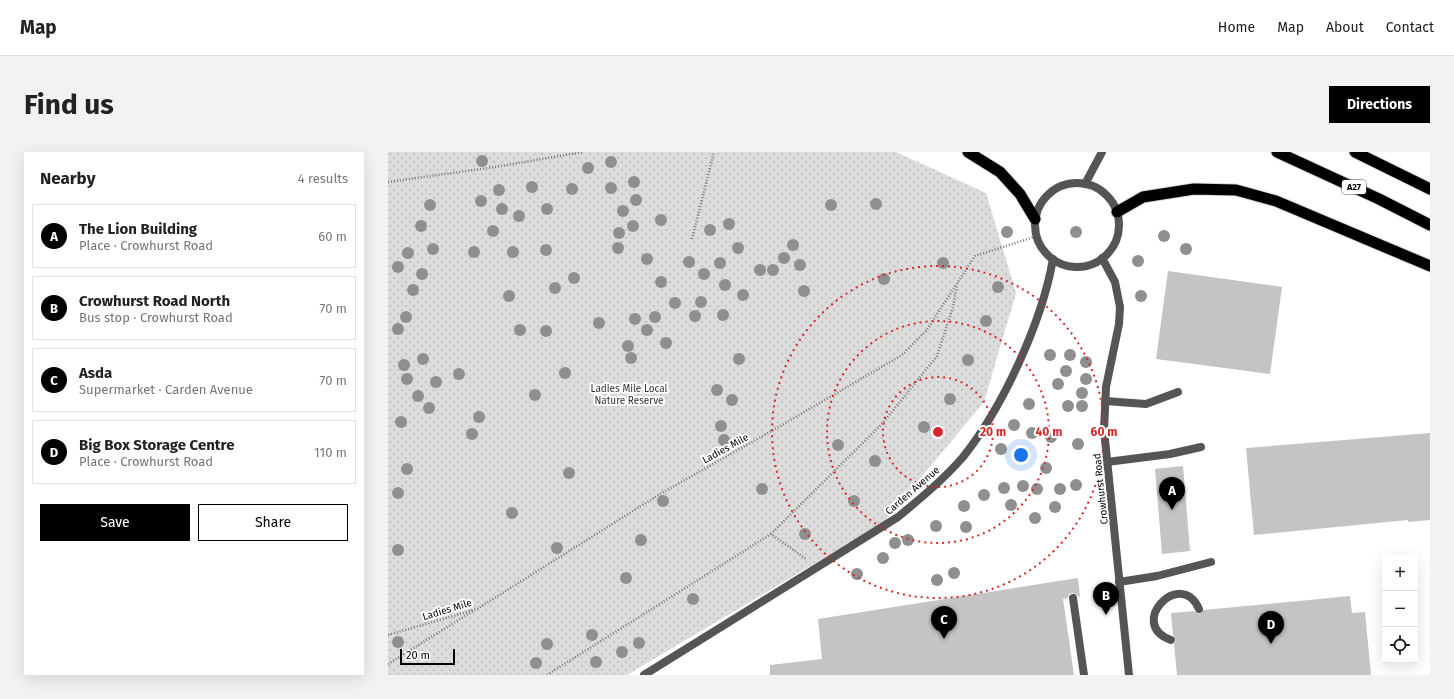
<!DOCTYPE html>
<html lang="en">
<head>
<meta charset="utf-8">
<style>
  body { margin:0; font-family:"Fira Sans",sans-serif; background:#f2f2f2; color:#222 }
  .controls { position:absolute; right:12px; bottom:12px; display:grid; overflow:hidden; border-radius:0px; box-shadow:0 4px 16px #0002 }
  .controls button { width:36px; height:36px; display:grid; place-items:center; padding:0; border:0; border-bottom:1px solid #e0e0e0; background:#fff; color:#222; font:20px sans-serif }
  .scale { position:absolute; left:12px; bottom:10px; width:55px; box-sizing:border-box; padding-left:4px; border:2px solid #000; border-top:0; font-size:11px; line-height:14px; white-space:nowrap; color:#000; -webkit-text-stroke:3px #fff; paint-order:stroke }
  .you { position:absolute; left:633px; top:303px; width:14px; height:14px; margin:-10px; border:3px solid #fff; border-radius:50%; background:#1a73e8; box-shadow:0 0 0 6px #1a73e833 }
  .badge { display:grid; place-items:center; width:26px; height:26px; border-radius:50%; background:#000; color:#fff; font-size:13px; font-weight:700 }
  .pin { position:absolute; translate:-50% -33px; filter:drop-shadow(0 1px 2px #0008) }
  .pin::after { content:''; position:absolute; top:21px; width:14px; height:12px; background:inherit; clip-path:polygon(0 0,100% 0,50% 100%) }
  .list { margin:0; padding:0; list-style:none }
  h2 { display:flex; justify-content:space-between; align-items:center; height:52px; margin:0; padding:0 16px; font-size:17px }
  h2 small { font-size:13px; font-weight:400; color:#767676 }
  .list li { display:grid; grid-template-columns:26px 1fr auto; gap:12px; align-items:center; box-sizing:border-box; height:64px; margin:0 8px 8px; padding:0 8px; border:1px solid #e0e0e0; border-radius:0px }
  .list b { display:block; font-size:15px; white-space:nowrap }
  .list p { margin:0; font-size:13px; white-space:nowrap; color:#767676 }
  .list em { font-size:13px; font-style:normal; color:#767676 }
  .actions { display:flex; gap:8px; padding:12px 16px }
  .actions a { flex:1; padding:9px 0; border:1px solid #000; border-radius:0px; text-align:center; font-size:14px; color:#000 }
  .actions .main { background:#000; color:#fff }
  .icon { flex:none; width:22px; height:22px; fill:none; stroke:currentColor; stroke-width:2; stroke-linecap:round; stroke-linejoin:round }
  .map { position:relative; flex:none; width:1042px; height:523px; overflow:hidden; border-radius:0px }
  header { display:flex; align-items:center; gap:24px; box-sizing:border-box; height:56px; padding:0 20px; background:#fff; border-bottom:1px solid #e0e0e0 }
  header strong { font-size:19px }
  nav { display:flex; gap:22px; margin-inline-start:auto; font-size:14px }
  .intro { display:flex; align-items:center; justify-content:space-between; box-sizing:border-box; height:96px; padding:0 24px }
  h1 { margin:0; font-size:28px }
  .button { padding:10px 18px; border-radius:0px; background:#000; color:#fff; font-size:14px; font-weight:700 }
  main { display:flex; gap:24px; padding:0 24px }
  aside { flex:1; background:#fff; border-radius:0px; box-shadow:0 4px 16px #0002 }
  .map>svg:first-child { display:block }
  .grass { fill:url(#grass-dots) }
  .building { fill:#c4c4c4 }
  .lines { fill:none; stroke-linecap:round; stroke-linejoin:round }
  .trunk-casing { stroke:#dbdbdb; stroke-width:13 }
  .path { stroke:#777; stroke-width:2.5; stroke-dasharray:1 2; stroke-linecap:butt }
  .service { stroke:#555; stroke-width:8 }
  .minor { stroke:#555; stroke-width:8 }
  .tertiary { stroke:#555; stroke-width:8 }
  .trunk { stroke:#000; stroke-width:11 }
  .tree { fill:#8f8f8f }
  .ring { fill:none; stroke:#d62828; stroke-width:2; stroke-dasharray:2 4 }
  .labels { text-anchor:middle; stroke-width:4; stroke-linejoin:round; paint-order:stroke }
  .shield { fill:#fff; stroke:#4c4c4c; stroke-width:1 }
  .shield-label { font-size:9px; font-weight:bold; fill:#000 }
  .park-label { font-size:10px; fill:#333; stroke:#fff }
  .street-label { font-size:10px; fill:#000; stroke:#fff }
  .centre { fill:#d62828; stroke:#fff; stroke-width:2 }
  .ring-label { font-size:12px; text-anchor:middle; font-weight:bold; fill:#d62828; stroke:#fff; stroke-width:4; stroke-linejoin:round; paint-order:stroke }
</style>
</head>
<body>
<header>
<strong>Map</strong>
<nav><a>Home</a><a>Map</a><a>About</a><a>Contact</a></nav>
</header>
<div class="intro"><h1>Find us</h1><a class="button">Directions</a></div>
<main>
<aside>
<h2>Nearby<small>4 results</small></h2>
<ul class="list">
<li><span class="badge">A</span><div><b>The Lion Building</b><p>Place · Crowhurst Road</p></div><em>60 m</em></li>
<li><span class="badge">B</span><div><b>Crowhurst Road North</b><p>Bus stop · Crowhurst Road</p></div><em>70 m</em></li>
<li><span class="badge">C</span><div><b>Asda</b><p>Supermarket · Carden Avenue</p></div><em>70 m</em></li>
<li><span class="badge">D</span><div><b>Big Box Storage Centre</b><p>Place · Crowhurst Road</p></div><em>110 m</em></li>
</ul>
<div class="actions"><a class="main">Save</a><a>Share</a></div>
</aside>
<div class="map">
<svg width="1042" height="523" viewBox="0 0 1042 523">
  <defs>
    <pattern id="grass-dots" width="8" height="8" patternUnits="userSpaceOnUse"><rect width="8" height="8" fill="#dcdcdc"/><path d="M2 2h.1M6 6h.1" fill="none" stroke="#bbb" stroke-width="1.8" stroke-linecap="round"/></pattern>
  </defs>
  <rect width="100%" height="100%" fill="#fff"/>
  <!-- grass -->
  <path class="grass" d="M0,0H508L598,41L628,141L596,250L496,370L239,523H0Z"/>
  <!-- building -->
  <g class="building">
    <path d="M780,119L894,135L882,222L768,207Z"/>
    <path d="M1042,281V368L1020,370V368L866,383L858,296Z"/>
    <path d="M795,314L802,399L774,402L767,317Z"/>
    <path d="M690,426L692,445L685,441L681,442L680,446L675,447L686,523H382V513L434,507L430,467Z"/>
    <path d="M962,444L964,461L977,460L983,523H789L786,492L788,488L785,483L783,461L806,459L811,462L816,458Z"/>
  </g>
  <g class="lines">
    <defs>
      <g id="trunk">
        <path d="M580,0L612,20L632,42L647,67"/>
        <path d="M889,0L991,47L1042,73"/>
        <path d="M967,0L1042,37"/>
        <path d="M729,60L755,45L806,37L848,38L888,49L1042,114"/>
      </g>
    </defs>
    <!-- trunk casing -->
    <use href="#trunk" class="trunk-casing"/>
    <!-- path -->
    <g class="path">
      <path d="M0,30L107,15L195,0"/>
      <path d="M304,87L326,0"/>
      <path d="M383,382L494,272L549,204L565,155L569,133"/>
      <path d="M0,483L89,457L272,342L394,273L514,203L538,179L587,104L649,84"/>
      <path d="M0,512L85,459"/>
      <path d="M159,523L383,382L418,407"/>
    </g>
    <!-- service -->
    <g class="service">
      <path d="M717,249L758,252L790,240"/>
      <path d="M719,310L782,302L813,295"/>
      <path d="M731,430L769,424L823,410"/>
      <path d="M685,446L696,523"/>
      <path d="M783,488C738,472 793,415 811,457"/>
    </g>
    <!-- minor -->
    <path class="minor" d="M714,106L727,130L732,155L731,172L718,235L716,278L741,523"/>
    <!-- tertiary -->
    <g class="tertiary">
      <circle cx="689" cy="73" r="42"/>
      <path d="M697,32L714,0"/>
      <path d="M256,523L510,365C533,346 556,327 575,305C615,255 654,170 665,107"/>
    </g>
    <!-- trunk -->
    <use href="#trunk" class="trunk"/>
  </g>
  <!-- trees -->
  <g class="tree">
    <circle cx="94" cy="9" r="6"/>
    <circle cx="223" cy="10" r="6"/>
    <circle cx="200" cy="16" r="6"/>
    <circle cx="246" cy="30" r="6"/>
    <circle cx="144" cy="35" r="6"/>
    <circle cx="223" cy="36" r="6"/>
    <circle cx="184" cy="37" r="6"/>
    <circle cx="111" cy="38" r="6"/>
    <circle cx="248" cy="48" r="6"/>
    <circle cx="93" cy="49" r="6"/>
    <circle cx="488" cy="52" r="6"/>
    <circle cx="42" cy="53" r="6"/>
    <circle cx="443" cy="53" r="6"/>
    <circle cx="114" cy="57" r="6"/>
    <circle cx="159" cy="57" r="6"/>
    <circle cx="235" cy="59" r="6"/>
    <circle cx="131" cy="64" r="6"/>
    <circle cx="273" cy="68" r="6"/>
    <circle cx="341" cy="72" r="6"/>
    <circle cx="33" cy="74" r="6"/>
    <circle cx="245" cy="74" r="6"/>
    <circle cx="322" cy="78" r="6"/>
    <circle cx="105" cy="79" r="6"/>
    <circle cx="619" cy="80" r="6"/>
    <circle cx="688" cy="80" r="6"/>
    <circle cx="231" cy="81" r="6"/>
    <circle cx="776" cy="84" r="6"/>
    <circle cx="405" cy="93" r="6"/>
    <circle cx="230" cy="96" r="6"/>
    <circle cx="350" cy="96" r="6"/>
    <circle cx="45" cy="97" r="6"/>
    <circle cx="798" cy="97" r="6"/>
    <circle cx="158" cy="98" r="6"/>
    <circle cx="86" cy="100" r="6"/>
    <circle cx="125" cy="100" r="6"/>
    <circle cx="20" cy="101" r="6"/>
    <circle cx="396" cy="106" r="6"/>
    <circle cx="259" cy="107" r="6"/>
    <circle cx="750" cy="109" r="6"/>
    <circle cx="301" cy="110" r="6"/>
    <circle cx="332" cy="111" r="6"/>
    <circle cx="555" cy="111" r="6"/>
    <circle cx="412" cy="113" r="6"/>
    <circle cx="10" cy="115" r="6"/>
    <circle cx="372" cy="118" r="6"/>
    <circle cx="385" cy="118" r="6"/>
    <circle cx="34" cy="122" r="6"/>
    <circle cx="316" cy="122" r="6"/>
    <circle cx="186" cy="126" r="6"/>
    <circle cx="496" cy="127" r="6"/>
    <circle cx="273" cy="130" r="6"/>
    <circle cx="337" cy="133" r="6"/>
    <circle cx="610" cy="135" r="6"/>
    <circle cx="167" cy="136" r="6"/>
    <circle cx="25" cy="138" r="6"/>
    <circle cx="416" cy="139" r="6"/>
    <circle cx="355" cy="143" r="6"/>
    <circle cx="121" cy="144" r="6"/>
    <circle cx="753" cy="144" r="6"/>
    <circle cx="313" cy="150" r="6"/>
    <circle cx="287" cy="151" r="6"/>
    <circle cx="335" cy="163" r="6"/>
    <circle cx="307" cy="164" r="6"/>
    <circle cx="18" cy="165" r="6"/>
    <circle cx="267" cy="165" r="6"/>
    <circle cx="247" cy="167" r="6"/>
    <circle cx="598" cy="169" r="6"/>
    <circle cx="211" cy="171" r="6"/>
    <circle cx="10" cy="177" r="6"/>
    <circle cx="132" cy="178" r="6"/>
    <circle cx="259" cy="178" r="6"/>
    <circle cx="158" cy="179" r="6"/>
    <circle cx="278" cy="191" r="6"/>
    <circle cx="240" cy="194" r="6"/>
    <circle cx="662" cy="203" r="6"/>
    <circle cx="682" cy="203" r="6"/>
    <circle cx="243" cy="206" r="6"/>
    <circle cx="35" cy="207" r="6"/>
    <circle cx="351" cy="207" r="6"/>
    <circle cx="580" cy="208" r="6"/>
    <circle cx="698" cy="210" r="6"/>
    <circle cx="16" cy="213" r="6"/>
    <circle cx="678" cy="219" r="6"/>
    <circle cx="177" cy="221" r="6"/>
    <circle cx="71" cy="222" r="6"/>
    <circle cx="19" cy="227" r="6"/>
    <circle cx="698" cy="227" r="6"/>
    <circle cx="48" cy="230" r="6"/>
    <circle cx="670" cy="232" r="6"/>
    <circle cx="329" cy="238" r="6"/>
    <circle cx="694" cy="241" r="6"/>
    <circle cx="147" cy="243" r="6"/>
    <circle cx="30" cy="244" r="6"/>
    <circle cx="562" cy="247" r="6"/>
    <circle cx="344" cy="248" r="6"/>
    <circle cx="641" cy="252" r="6"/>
    <circle cx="680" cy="254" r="6"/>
    <circle cx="694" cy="254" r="6"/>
    <circle cx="41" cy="256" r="6"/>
    <circle cx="91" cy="265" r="6"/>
    <circle cx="13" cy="270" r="6"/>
    <circle cx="626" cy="273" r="6"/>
    <circle cx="333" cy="274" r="6"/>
    <circle cx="536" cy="275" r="6"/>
    <circle cx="644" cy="281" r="6"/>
    <circle cx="84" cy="282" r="6"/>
    <circle cx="663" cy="285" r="6"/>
    <circle cx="336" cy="288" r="6"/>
    <circle cx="690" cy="292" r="6"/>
    <circle cx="450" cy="293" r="6"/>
    <circle cx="613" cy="297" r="6"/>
    <circle cx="632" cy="305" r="6"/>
    <circle cx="487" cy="309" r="6"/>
    <circle cx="658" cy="316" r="6"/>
    <circle cx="19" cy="317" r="6"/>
    <circle cx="181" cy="321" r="6"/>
    <circle cx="688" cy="333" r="6"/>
    <circle cx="635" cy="334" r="6"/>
    <circle cx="616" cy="336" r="6"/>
    <circle cx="374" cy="337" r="6"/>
    <circle cx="649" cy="337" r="6"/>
    <circle cx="672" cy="337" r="6"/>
    <circle cx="10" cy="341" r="6"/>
    <circle cx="596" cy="343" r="6"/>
    <circle cx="275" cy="349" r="6"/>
    <circle cx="466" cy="349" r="6"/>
    <circle cx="623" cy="353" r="6"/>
    <circle cx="576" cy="354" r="6"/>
    <circle cx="667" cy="355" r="6"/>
    <circle cx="124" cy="361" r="6"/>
    <circle cx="647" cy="366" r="6"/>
    <circle cx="548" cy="374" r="6"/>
    <circle cx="578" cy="375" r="6"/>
    <circle cx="417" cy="382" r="6"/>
    <circle cx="253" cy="388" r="6"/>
    <circle cx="520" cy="388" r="6"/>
    <circle cx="507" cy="391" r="6"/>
    <circle cx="169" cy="396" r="6"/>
    <circle cx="10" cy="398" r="6"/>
    <circle cx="495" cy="406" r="6"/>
    <circle cx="566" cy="421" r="6"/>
    <circle cx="469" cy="422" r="6"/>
    <circle cx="238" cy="426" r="6"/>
    <circle cx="549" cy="428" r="6"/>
    <circle cx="305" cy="447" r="6"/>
    <circle cx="204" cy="483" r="6"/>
    <circle cx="10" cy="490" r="6"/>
    <circle cx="251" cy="491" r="6"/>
    <circle cx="159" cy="492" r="6"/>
    <circle cx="234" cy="500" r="6"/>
    <circle cx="208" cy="510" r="6"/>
    <circle cx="148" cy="511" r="6"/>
  </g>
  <!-- distance rings -->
  <g class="ring">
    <circle cx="550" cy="280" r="55"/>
    <circle cx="550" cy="280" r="111"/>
    <circle cx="550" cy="280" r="166"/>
  </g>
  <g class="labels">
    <!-- shield labels -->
    <rect class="shield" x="954" y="28" width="24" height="14" rx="3"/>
    <g class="shield-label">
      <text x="966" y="38">A27</text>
    </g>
    <!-- park labels -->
    <g class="park-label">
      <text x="241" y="240">Ladies Mile Local<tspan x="241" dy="12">Nature Reserve</tspan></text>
    </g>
    <!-- street labels -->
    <g class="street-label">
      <text transform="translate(337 296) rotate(-29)" y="4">Ladies Mile</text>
      <text transform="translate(712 337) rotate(-96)" y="4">Crowhurst Road</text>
      <text transform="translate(524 338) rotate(-41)" y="4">Carden Avenue</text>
      <text transform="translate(59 457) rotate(-17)" y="4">Ladies Mile</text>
    </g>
  </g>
  <circle cx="550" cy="280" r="6" class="centre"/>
  <g class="ring-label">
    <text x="605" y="284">20 m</text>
    <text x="661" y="284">40 m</text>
    <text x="716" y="284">60 m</text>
  </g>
</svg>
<div class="controls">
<button>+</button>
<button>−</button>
<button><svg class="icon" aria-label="locate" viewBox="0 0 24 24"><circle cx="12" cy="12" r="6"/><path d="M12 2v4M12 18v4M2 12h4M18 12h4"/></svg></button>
</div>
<div class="scale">20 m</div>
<div class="you"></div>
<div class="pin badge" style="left:784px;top:358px">A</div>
<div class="pin badge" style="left:718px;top:463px">B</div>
<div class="pin badge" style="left:556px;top:487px">C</div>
<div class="pin badge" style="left:883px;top:492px">D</div>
</div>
</main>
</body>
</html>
